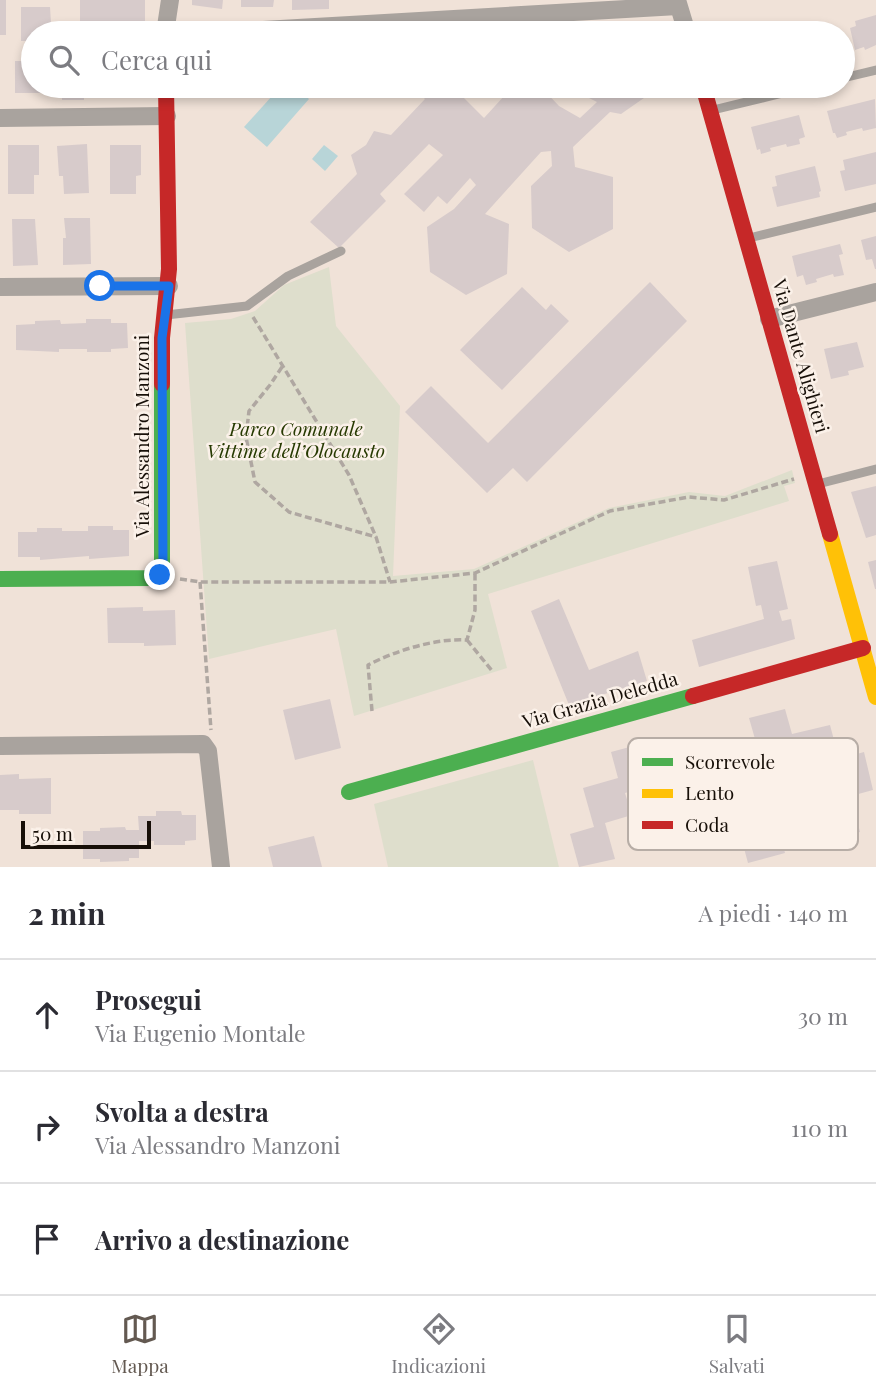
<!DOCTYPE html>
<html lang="it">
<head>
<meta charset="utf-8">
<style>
  body { margin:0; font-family:"Playfair Display",serif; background:#f7f7f7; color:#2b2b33 }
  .scale { position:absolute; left:21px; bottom:18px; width:130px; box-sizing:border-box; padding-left:7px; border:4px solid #170f08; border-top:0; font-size:19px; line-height:24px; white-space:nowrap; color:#170f08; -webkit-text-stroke:5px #fbf1e9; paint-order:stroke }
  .stop { position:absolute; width:21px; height:21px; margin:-16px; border:5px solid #1a73e8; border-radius:50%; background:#fff }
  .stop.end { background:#1a73e8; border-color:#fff; box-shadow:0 2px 7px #0008 }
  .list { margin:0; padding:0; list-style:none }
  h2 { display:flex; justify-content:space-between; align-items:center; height:91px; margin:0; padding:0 28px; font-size:30px }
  h2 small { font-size:23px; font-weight:400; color:#7c7c81 }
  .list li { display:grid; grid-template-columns:46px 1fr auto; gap:21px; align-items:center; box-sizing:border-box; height:112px; padding:0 28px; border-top:2px solid #e1e1e2 }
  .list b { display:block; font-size:26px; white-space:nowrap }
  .list p { margin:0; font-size:23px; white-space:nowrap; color:#7c7c81 }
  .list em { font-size:23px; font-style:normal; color:#7c7c81 }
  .icon { flex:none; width:38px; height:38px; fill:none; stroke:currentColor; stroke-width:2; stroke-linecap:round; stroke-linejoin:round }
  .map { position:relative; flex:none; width:876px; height:867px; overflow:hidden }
  .search { position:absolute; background:#fff; box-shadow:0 4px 10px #0003; left:21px; right:21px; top:21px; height:77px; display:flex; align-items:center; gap:18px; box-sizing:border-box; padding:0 24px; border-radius:38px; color:#7c7c81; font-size:26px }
  .sheet { height:427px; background:#fff }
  nav { display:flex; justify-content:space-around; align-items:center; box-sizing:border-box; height:98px; border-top:2px solid #e1e1e2; background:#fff; font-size:19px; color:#7c7c81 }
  nav a { display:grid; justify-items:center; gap:4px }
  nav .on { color:#635951 }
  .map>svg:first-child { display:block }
  .green { fill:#dedecc }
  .water { fill:#b8d5d8 }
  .building { fill:#d7cbcb }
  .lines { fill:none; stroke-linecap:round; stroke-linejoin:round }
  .path { stroke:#afa7a1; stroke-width:3.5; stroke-dasharray:7 3.5; stroke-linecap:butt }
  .lane { stroke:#a9a39e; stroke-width:9 }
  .street { stroke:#a9a39e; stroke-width:18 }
  .fast { stroke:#4caf50; stroke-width:16 }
  .slow { stroke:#ffc107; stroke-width:16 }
  .jam { stroke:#c62828; stroke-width:16 }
  .route { stroke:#1a73e8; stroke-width:9 }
  .labels { text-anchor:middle; stroke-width:5; stroke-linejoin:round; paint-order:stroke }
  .street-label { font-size:19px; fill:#170f08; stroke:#fbf1e9 }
  .park-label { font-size:19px; font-style:italic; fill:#273a02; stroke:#fbf1e9 }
  .key { fill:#fbf1e9; stroke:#b7ada6; stroke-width:2 }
  .key-label { font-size:19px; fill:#170f08 }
</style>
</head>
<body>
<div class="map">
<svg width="876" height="867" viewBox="0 0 876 867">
  <rect width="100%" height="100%" fill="#f0e2d8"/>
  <!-- green -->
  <g class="green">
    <path d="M329,267L336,326L400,406L393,576L474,569L609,508L689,492L725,496L792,470L795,483L784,486L789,501L488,594L507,668L354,716L336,629L209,659L185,323L231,319L255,311L284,285Z"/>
    <path d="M533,760L559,867H388L374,804Z"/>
  </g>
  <!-- water -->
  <g class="water">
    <path d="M281,86H294L309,99L267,147L244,127Z"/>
    <path d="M324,145L338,156L325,171L312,159Z"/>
  </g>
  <!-- building -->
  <g class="building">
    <rect x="0" y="0" width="6" height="35"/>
    <rect x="80" y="0" width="65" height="28"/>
    <path d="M192,0H223L222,9L192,5Z"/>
    <path d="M241,0H274L273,7H241Z"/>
    <path d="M292,0H329V9L292,10Z"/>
    <path d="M21,7H50L51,23L57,22V33H33V41H21Z"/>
    <path d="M876,15V45L865,50L864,47L855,50L850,28L856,26L855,21Z"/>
    <path d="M826,28L827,33H808V32Z"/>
    <path d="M15,61H33V86H44V93H15Z"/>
    <path d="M62,86H97V95H84V100H62Z"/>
    <path d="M117,86H152V94L117,95Z"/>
    <path d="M412,86H452L484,118L505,95L495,86H540L559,106L580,118L597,102L581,94V86H654V91L621,114L610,112L573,147L575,167L613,177V229L569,252L532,228L531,186L552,166L551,151L541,152L485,214L509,224L507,274L466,295L430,272L427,227L454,209L476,185L470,178L447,204L438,196L424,212L404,194L443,155L429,144L380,194L386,201L339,248L310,222L357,174L351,155L366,145L374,131L391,135L425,99Z"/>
    <path d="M875,99L876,128L863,131L862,128L846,132L847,135L837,138L835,133H833L827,111Z"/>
    <path d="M799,115L805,137L799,139L800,144L787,147L786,144L770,148L771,151L761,154L760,149L757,150L751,127Z"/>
    <path d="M87,144L89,193L64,194L63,176H59L57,146Z"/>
    <path d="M8,145H39V175H34V194H8Z"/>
    <path d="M110,145H141V175L136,176V194H110Z"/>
    <path d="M876,152V184L845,191L840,171L845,170L843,160Z"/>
    <path d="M815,166L821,191L819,192L820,197L777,207L772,187L777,186L775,176Z"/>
    <path d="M64,218H90L91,264L63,265V238H66Z"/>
    <path d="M12,219H35L38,265L13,266Z"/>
    <path d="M876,236V269H875L872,259L866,260L861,240Z"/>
    <path d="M840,244L843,254L839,255L844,275L834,277L833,274L816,279L817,282L806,285L803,275L797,277L792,256Z"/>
    <path d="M650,282L687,321L527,482L513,468L487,493L405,412L431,386L488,443Z"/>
    <path d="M522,287L546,310L551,304L569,321L502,390L460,350Z"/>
    <path d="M86,319H111V323H127L128,348L111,349V352H87V349H59V352L16,350V325L35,324V321L60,320L61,324L86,323Z"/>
    <path d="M857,342L864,367L848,371L849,375L831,379L824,349Z"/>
    <path d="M876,486V535L866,538L851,492Z"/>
    <path d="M88,526H113V530H129V556L89,559V556L40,560V557H18V532H37V528H62V531H88Z"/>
    <path d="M876,560V589H875L868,562Z"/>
    <path d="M777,561L788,609L779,611L782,621L791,619L795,639L699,667L692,640L764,619L761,605L756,606L748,567Z"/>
    <path d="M559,599L589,670L638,651L647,681L569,705L531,611Z"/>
    <path d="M143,607V611L175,610L176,645L144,646V643H108L107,608Z"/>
    <path d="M330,699L341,748L295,760L283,710Z"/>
    <path d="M785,709L792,734L830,725L839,759L864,752L873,790L851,796L860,832L823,842L814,806L837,800L828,762L801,769L795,744L759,753L749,718Z"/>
    <path d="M652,741L664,782L625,793L632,815L605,823L615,859L579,867L570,834L594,827L583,788L618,778L611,752Z"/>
    <path d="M19,774V779L51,778V814H19V810H0V775Z"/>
    <path d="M741,788L751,823L775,816L785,853L748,863L738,826L715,833L705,798Z"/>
    <path d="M156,811H181L182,815H196V840L185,841V845H154V841H139V858H129V861L100,862V859H83V831H100V828L125,827L126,830H139L138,816H156Z"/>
    <path d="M314,836L322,867H273L268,847Z"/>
  </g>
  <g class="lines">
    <!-- path -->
    <g class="path">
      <path d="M253,317L349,475L376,537L390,582"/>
      <path d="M282,367L270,385L249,411L246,437L255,482L289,512L376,537"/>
      <path d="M180,579L200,582H390L475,573L610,511L689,497L724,500L794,479"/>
      <path d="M200,582L211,730"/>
      <path d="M467,640L493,672"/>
      <path d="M372,711L368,665C395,651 435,638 467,640L475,610V573"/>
    </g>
    <!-- lane -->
    <g class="lane">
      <path d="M843,78L876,70"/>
      <path d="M713,110L811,86"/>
      <path d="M749,238L876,207"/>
      <path d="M166,315L247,306L288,276L341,251"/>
      <path d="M818,484L876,469"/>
    </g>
    <!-- street -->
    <g class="street">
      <path d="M677,0L687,33"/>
      <path d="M165,33L170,0"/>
      <path d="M211,33L678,6"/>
      <path d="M0,118L167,116"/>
      <path d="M0,287L169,286"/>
      <path d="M769,319L876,292"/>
      <path d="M0,746L203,744L208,751L221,867"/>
    </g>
    <!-- fast -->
    <g class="fast">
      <path d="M0,579L153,578L162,572V384"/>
      <path d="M349,792L693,696"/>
    </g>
    <!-- slow -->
    <path class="slow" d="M830,534L876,697"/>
    <!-- jam -->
    <g class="jam">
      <path d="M703,86L830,534"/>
      <path d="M162,384V338L169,269L166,86"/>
      <path d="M693,696L863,648"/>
    </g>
  </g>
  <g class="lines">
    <!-- route -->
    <path class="route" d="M100,286H169L162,338L163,568L160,575"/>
  </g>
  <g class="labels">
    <!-- street labels -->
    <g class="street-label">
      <text transform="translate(801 356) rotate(74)" y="7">Via Dante Alighieri</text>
      <text transform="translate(142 436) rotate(-90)" y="7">Via Alessandro Manzoni</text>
      <text transform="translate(600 700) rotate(-16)" y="7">Via Grazia Deledda</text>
    </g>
    <!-- park labels -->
    <g class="park-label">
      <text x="296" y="436">Parco Comunale<tspan x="296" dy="22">Vittime dell’Olocausto</tspan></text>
    </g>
  </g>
  <!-- legend -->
  <rect x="628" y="738" width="230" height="112" rx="10" class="key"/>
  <rect x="642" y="758" width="31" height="8" fill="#4caf50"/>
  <rect x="642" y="789" width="31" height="9" fill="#ffc107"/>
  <rect x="642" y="821" width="31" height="8" fill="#c62828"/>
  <g class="key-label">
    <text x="685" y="769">Scorrevole</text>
    <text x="685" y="800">Lento</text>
    <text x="685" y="832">Coda</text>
  </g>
</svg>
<div class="scale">50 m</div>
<div class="stop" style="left:100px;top:286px"></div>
<div class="stop end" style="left:160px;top:575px"></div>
<div class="search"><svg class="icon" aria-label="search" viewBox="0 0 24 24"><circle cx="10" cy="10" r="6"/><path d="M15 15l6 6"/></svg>Cerca qui</div>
</div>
<section class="sheet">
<h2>2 min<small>A piedi · 140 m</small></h2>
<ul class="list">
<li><svg class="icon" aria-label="ahead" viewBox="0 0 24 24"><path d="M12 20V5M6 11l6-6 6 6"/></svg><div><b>Prosegui</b><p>Via Eugenio Montale</p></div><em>30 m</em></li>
<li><svg class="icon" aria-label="right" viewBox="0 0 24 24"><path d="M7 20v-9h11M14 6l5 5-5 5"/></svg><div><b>Svolta a destra</b><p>Via Alessandro Manzoni</p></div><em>110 m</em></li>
<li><svg class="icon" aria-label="arrive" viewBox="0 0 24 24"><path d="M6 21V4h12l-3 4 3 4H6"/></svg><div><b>Arrivo a destinazione</b></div></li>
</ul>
</section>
<nav>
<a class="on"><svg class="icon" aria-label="map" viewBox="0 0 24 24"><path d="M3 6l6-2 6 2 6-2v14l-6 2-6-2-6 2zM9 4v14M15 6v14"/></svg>Mappa</a>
<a><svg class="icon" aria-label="directions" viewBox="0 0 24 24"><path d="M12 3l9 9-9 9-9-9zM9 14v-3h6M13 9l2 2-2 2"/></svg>Indicazioni</a>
<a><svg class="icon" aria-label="saved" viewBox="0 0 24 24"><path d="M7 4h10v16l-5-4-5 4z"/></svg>Salvati</a>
</nav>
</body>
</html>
